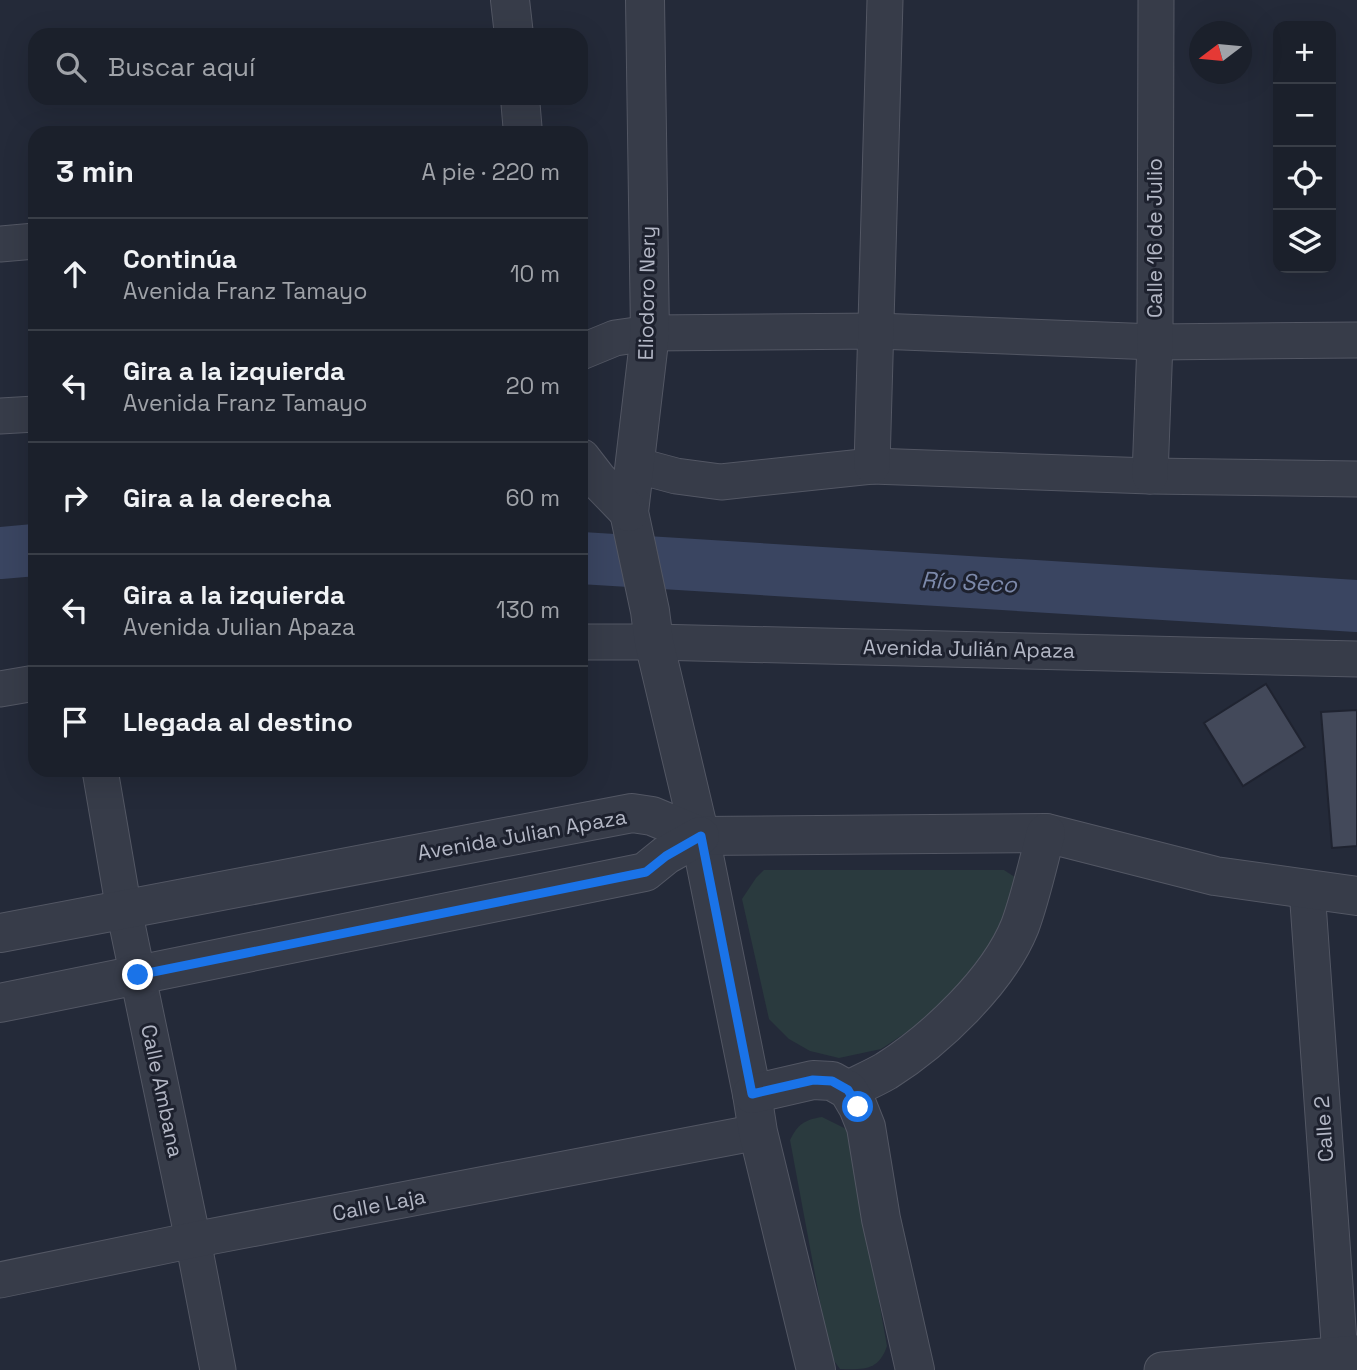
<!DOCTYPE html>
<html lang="es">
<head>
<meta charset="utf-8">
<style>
  body { margin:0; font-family:"Space Grotesk",sans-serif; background:#282d37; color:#f1f3f6 }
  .controls { position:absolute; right:21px; top:21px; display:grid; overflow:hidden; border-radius:14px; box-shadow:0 7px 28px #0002 }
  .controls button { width:63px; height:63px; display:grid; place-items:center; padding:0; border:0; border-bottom:2px solid #393e47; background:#1b202b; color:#f1f3f6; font:35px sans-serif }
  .compass { position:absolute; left:1189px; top:21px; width:63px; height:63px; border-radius:50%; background:#1b202b; box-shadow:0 7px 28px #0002; rotate:254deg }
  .stop { position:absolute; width:21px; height:21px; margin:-16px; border:5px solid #1a73e8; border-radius:50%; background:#fff }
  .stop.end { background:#1a73e8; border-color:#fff; box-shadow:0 2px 7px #0008 }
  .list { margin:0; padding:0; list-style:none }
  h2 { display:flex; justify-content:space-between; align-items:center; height:91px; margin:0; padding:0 28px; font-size:30px }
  h2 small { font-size:23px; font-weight:400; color:#a0a3a9 }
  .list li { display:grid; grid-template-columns:46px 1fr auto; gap:21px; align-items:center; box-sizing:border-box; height:112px; padding:0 28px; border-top:2px solid #393e47 }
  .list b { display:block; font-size:26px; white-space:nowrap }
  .list p { margin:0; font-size:23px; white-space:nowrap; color:#a0a3a9 }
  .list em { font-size:23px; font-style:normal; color:#a0a3a9 }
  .icon { flex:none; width:38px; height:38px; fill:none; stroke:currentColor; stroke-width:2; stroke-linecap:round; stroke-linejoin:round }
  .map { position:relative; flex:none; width:1357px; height:1370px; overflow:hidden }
  .search { position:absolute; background:#1b202b; box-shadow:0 7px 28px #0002; left:28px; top:28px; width:560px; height:77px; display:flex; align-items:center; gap:18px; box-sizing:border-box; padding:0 24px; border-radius:21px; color:#a0a3a9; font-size:26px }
  .panel { position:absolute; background:#1b202b; box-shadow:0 7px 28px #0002; left:28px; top:126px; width:560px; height:651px; border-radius:21px }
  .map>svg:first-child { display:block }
  .green { fill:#2a3a3e }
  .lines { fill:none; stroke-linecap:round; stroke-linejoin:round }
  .river { stroke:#3a4561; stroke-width:52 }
  .building { fill:#43495a; stroke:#1f2330; stroke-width:2 }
  .minor-casing { stroke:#535764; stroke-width:37 }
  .tertiary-casing { stroke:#535764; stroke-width:40 }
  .minor { stroke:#373c49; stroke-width:35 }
  .tertiary { stroke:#373c49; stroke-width:38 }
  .route { stroke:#1a73e8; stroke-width:9 }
  .labels { text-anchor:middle; stroke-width:6; stroke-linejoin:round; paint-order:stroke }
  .street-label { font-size:21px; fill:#b3b7c5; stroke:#1d212e }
  .water-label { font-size:23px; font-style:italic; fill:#7c89aa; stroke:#1d212e }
</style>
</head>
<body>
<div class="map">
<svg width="1357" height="1370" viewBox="0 0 1357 1370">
  <rect width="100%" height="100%" fill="#242a39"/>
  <!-- green -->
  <g class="green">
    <path d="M764,870H1004L1019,880L988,952L953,997L916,1026L881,1049L839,1058L810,1051L789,1039L769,1019L742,899L756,878Z"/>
    <path d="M822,1117L848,1130L887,1346C879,1370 864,1370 840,1369L830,1355L790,1140C798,1124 804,1120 822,1117Z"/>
  </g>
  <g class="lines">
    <!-- river -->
    <g class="river">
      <path d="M0,553L35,550"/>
      <path d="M581,558L1357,606"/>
    </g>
  </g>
  <!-- building -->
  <g class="building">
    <path d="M1266,684L1305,747L1243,786L1204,723Z"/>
    <path d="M1357,710V846L1332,848L1321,712Z"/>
  </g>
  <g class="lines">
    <defs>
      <g id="minor">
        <path d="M0,244L35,241"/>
        <path d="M581,352L615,338L650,333L877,331L1155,342L1357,340"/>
        <path d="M0,416L35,414"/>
        <path d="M635,465L676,476L721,482L872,466L1150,476L1357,479"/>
        <path d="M872,466L885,0"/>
        <path d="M1150,476L1155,342L1156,0"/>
        <path d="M581,642H654L1357,659"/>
        <path d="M0,689L35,683"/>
        <path d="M100,770L124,910L193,1240L218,1370"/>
        <path d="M1307,889L1341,1370"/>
        <path d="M0,1280L193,1240L758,1132"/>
        <path d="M1162,1370L1357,1353"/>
      </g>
      <g id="tertiary">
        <path d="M510,0L514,35"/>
        <path d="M645,0L650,333L629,512L650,611L654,642L700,836L752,1094L758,1132L816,1370"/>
        <path d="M520,98L523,133"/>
        <path d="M581,458L598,480L629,512"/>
        <path d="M0,933L632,813L652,816L700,836L1046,833L1215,876L1357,896"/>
        <path d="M0,1003L645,872L666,855L700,836"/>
        <path d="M848,1090C860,1084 874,1078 886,1071C935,1040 998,981 1020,926C1031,896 1038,863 1046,833"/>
        <path d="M752,1094L813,1080L832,1081L848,1090L858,1107L866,1127L881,1219L915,1370"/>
      </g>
    </defs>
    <!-- minor casing -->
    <use href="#minor" class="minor-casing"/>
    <!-- tertiary casing -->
    <use href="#tertiary" class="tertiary-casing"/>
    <!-- minor -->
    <use href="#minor" class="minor"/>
    <!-- tertiary -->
    <use href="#tertiary" class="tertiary"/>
  </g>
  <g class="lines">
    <!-- route -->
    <path class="route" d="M138,975L646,872L666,856L701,836L752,1094L813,1080L832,1081L848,1090L858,1107"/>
  </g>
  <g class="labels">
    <!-- street labels -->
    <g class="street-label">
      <text transform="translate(1155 238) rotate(-90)" y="7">Calle 16 de Julio</text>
      <text transform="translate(647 293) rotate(-89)" y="7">Eliodoro Nery</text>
      <text transform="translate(969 649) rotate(1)" y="7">Avenida Julián Apaza</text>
      <text transform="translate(522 835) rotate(-10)" y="7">Avenida Julian Apaza</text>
      <text transform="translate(162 1091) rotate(78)" y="7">Calle Ambana</text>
      <text transform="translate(1324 1129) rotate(-94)" y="7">Calle 2</text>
      <text transform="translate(379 1205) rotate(-11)" y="7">Calle Laja</text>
    </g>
    <!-- water labels -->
    <g class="water-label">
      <text transform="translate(969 582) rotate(3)" y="8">Río Seco</text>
    </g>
  </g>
</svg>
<div class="controls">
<button>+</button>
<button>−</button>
<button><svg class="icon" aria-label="locate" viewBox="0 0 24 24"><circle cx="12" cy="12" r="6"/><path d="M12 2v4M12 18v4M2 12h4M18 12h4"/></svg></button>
<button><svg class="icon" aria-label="layers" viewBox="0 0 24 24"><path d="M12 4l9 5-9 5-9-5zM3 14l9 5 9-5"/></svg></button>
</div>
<svg class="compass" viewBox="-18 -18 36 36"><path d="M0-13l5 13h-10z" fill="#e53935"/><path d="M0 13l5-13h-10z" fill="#a0a3a9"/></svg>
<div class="stop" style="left:858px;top:1107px"></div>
<div class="stop end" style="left:138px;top:975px"></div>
<div class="search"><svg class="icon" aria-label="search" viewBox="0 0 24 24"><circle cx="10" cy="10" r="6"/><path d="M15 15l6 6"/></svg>Buscar aquí</div>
<section class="panel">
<h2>3 min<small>A pie · 220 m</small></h2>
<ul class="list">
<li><svg class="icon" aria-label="ahead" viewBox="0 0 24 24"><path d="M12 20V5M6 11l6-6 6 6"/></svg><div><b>Continúa</b><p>Avenida Franz Tamayo</p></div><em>10 m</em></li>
<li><svg class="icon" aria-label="left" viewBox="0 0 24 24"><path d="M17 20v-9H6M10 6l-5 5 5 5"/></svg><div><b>Gira a la izquierda</b><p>Avenida Franz Tamayo</p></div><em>20 m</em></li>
<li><svg class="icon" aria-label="right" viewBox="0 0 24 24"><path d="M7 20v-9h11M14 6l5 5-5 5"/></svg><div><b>Gira a la derecha</b></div><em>60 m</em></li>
<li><svg class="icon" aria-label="left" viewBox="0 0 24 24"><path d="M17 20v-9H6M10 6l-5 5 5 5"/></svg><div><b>Gira a la izquierda</b><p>Avenida Julian Apaza</p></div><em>130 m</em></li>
<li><svg class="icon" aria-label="arrive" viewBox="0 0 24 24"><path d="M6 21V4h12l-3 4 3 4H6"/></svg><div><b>Llegada al destino</b></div></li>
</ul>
</section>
</div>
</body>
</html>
